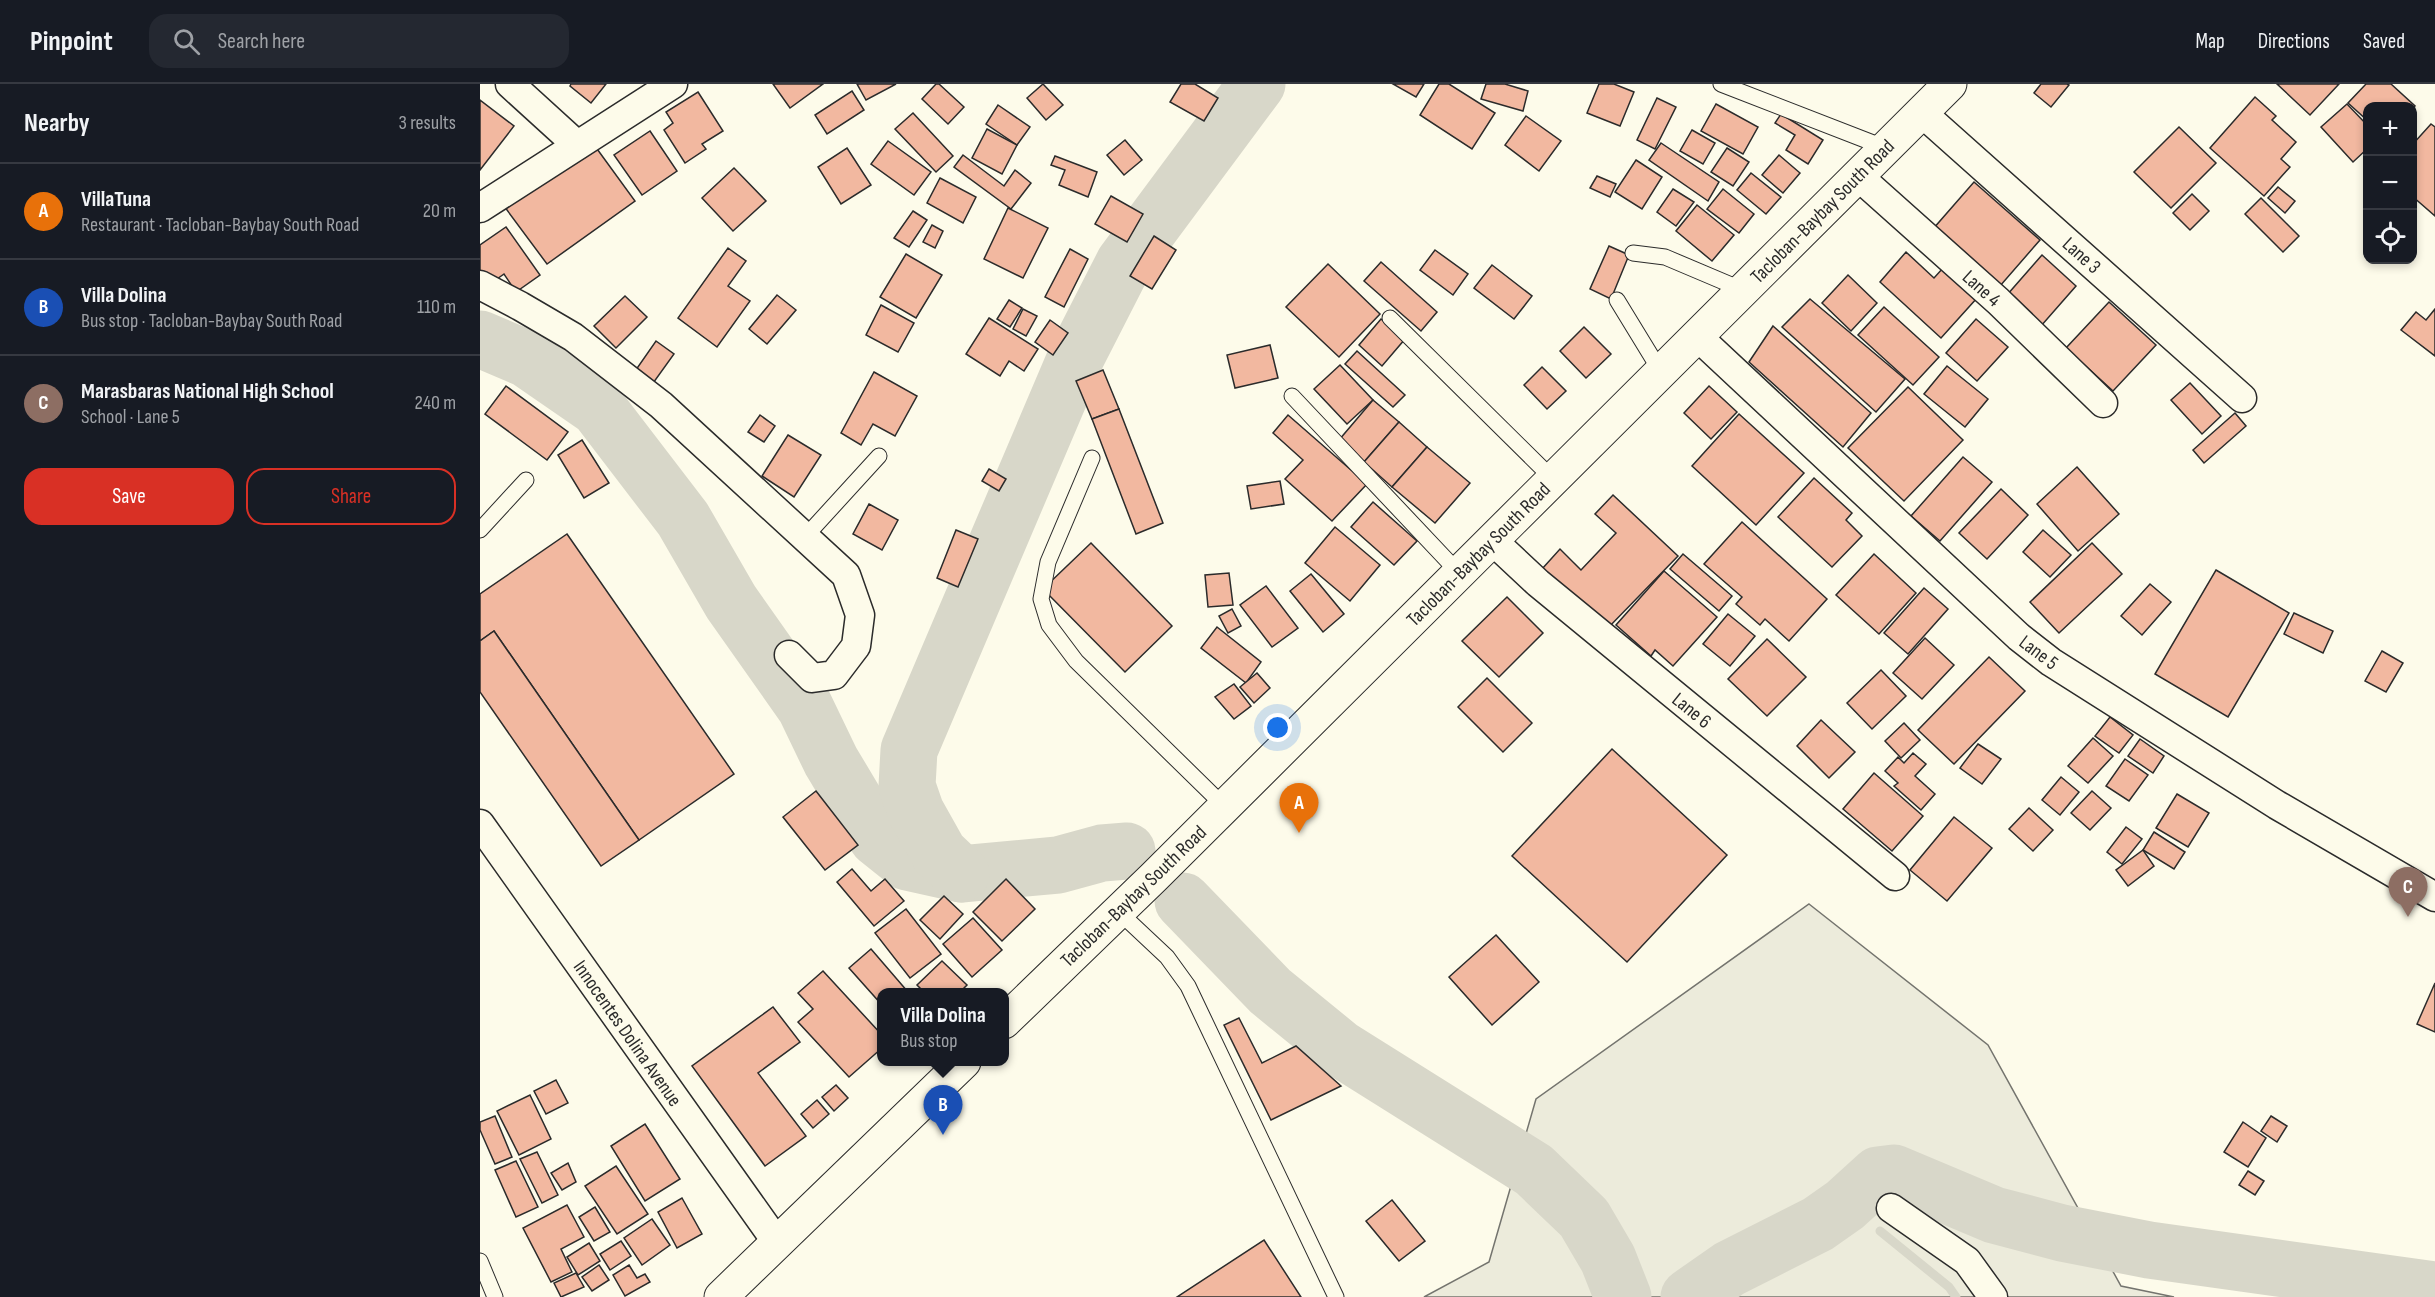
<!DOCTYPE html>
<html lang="en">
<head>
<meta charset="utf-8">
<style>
  body { margin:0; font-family:"Sofia Sans Condensed",sans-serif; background:#242831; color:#f1f3f6 }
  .controls { position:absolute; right:18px; top:18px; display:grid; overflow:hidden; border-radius:12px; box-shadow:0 3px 9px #0003 }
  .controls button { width:54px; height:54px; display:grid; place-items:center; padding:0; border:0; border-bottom:2px solid #363941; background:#171b24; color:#f1f3f6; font:30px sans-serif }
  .you { position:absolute; left:798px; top:644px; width:21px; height:21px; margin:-15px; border:4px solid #fff; border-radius:50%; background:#1a73e8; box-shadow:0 0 0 9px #1a73e833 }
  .badge { display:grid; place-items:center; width:39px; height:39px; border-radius:50%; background:#d93025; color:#fff; font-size:20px; font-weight:700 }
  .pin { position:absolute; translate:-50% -50px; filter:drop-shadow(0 2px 3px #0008) }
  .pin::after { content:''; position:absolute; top:32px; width:21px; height:18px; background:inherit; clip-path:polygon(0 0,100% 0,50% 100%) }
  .popup { position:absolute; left:397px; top:904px; width:132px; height:78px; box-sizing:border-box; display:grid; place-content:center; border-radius:12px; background:#171b24; filter:drop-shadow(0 2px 4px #0005); font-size:20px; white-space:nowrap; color:#9ea1a6 }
  .popup b { font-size:22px; color:#f1f3f6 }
  .popup::after { content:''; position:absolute; left:50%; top:100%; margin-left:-12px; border:12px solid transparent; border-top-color:#171b24 }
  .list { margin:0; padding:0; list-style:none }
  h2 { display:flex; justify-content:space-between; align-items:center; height:78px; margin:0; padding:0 24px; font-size:26px }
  h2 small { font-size:20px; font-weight:400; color:#9ea1a6 }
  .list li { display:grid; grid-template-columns:39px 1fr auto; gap:18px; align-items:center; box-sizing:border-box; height:96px; padding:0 24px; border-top:2px solid #363941 }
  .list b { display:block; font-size:22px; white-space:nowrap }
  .list p { margin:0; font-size:20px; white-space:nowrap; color:#9ea1a6 }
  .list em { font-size:20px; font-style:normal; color:#9ea1a6 }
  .actions { display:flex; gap:12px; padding:18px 24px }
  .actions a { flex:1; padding:14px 0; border:2px solid #d93025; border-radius:18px; text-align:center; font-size:21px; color:#d93025 }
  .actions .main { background:#d93025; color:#fff }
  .icon { flex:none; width:33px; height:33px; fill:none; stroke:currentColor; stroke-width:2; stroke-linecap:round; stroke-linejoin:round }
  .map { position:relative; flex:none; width:1955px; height:1213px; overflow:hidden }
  header { display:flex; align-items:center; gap:36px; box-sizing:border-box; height:84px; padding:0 30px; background:#171b24; border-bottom:2px solid #363941 }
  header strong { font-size:28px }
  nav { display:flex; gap:33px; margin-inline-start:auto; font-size:21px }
  .search { width:420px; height:54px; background:#242831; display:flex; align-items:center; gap:15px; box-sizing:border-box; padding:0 21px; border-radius:18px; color:#9ea1a6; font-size:22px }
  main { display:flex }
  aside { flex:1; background:#171b24 }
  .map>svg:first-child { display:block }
  .green { fill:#ecebdb; stroke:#74746e; stroke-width:1.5 }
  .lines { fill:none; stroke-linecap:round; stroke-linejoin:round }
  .stream { stroke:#d8d7c9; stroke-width:9 }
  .river { stroke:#d8d7c9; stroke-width:57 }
  .building { fill:#f2b8a0; stroke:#2b2b2b; stroke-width:1.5 }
  .service-casing { stroke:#2b2b2b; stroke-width:17 }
  .minor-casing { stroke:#2b2b2b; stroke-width:31 }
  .primary-casing { stroke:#2b2b2b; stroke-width:35 }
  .service { stroke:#fdfbea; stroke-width:15 }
  .minor { stroke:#fdfbea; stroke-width:28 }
  .primary { stroke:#fdfbea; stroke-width:33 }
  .labels { text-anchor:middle; stroke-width:4.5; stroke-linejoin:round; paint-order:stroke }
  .street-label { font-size:20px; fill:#2b2b2b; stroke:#fdfbea }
</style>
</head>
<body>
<header>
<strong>Pinpoint</strong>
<div class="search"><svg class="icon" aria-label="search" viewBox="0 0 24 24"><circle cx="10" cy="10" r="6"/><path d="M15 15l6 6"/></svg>Search here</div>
<nav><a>Map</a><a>Directions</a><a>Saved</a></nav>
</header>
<main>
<aside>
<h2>Nearby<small>3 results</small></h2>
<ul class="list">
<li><span class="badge" style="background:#e8710a">A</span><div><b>VillaTuna</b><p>Restaurant · Tacloban-Baybay South Road</p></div><em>20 m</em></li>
<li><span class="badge" style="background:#1a4fb4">B</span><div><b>Villa Dolina</b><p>Bus stop · Tacloban-Baybay South Road</p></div><em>110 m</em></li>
<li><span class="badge" style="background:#8d6e63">C</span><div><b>Marasbaras National High School</b><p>School · Lane 5</p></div><em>240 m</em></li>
</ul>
<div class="actions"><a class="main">Save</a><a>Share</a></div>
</aside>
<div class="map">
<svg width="1955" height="1213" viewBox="0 0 1955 1213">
  <rect width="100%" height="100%" fill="#fdfbea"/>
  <!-- green -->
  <path class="green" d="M1329,820L1508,961L1641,1202L1694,1213H944L1009,1178L1056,1015Z"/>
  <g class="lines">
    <!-- stream -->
    <path class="stream" d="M1400,1147L1469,1203L1476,1213"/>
    <!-- river -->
    <g class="river">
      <path d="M0,255L47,275L118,324L203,435L251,518L325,623L351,677L397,754L427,778L481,790L578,781L622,769L647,767"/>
      <path d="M481,790L459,769L436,728L427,702L429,666L597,271L644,179L777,0"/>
      <path d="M703,817L790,907L861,965L1054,1086L1104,1134L1128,1175L1143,1213"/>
      <path d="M1209,1213L1249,1185L1338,1140L1365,1121L1398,1091L1414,1089L1514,1131L1582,1149L1669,1166L1955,1206"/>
    </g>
  </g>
  <!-- building -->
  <g class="building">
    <path d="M91,0H126L111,19L90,2Z"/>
    <path d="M293,0H343L310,24Z"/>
    <path d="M377,0H416L386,16Z"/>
    <path d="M456,0H459L484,23L468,40L442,15Z"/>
    <path d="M563,0L583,21L566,36L547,14Z"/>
    <path d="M701,0H715L738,14L724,37L690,18Z"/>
    <path d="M913,0H944L936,13Z"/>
    <path d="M959,0H969L1015,29L992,65L940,31Z"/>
    <path d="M1006,0H1025L1048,7L1043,27L1001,15Z"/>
    <path d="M1119,0H1134L1154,8L1140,42L1107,29Z"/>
    <path d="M1561,0H1587L1589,1L1571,23L1554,9Z"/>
    <path d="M1797,0H1859L1830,31Z"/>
    <path d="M1886,0H1911L1935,22L1932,24V22H1888V37L1868,19Z"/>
    <path d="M372,7L384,26L347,50L335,31Z"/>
    <path d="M218,8L243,47L222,60L226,65L205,79L184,46L193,39L186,28Z"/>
    <path d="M1775,13L1796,32L1792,36L1816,58L1801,75L1810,83L1784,112L1730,64Z"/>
    <path d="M1177,14L1196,23L1175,65L1157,56Z"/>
    <path d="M0,16L34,42L0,86Z"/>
    <path d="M1236,20L1278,43L1263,70L1221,47Z"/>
    <path d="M1867,20L1888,42V64L1873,78L1841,43Z"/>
    <path d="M518,21L550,43L537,61L506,40Z"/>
    <path d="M433,29L473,72L456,88L415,45Z"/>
    <path d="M1301,30L1343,56L1328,80L1306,66L1315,51L1295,39Z"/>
    <path d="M1046,32L1081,57L1059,87L1025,61Z"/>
    <path d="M1951,40L1955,43V132L1932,112V61Z"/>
    <path d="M1699,43L1736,79L1691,124L1654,88Z"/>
    <path d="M507,45L537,61L522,90L492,74Z"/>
    <path d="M1212,46L1235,59L1223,80L1200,67Z"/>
    <path d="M170,47L197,87L162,111L134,71Z"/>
    <path d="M645,56L662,76L644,91L627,71Z"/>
    <path d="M408,57L451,88L434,111L391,80Z"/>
    <path d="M112,58L155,117L67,180L24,122Z"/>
    <path d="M1181,59L1239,98L1228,117L1169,76Z"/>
    <path d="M367,64L391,101L361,120L338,83Z"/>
    <path d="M1247,64L1269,78L1253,102L1231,88Z"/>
    <path d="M483,71L524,102L535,86L551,99L531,125L474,83Z"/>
    <path d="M1299,71L1320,89L1303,109L1282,91Z"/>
    <path d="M575,72L617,88L608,113L579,101L585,86L571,81Z"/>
    <path d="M1156,76L1182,93L1162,125L1135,108Z"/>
    <path d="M254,84L286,117L253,147L222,114Z"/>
    <path d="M1271,89L1301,113L1286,130L1257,106Z"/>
    <path d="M1117,92L1136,100L1130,113L1110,104Z"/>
    <path d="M460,94L496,113L483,139L447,119Z"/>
    <path d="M1494,98L1560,156L1520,202L1453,145Z"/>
    <path d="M1798,103L1815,117L1805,129L1788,114Z"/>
    <path d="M1193,105L1214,118L1196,142L1177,128Z"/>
    <path d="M1243,105L1274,130L1259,149L1227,125Z"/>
    <path d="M1712,110L1729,127L1710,146L1693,129Z"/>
    <path d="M631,112L663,130L647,158L615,140Z"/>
    <path d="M1781,114L1819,152L1803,168L1765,130Z"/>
    <path d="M1217,121L1254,151L1232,177L1196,147Z"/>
    <path d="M528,124L568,144L543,194L504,175Z"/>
    <path d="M433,127L447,136L429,163L414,154Z"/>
    <path d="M452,141L463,147L455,164L443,158Z"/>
    <path d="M26,143L60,191L36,208L24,190L10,200L0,186V161Z"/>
    <path d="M674,152L696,166L672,205L650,192Z"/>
    <path d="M1129,162L1149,171L1131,215L1110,205Z"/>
    <path d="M248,164L266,177L248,202L270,217L237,263L198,234Z"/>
    <path d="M590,165L608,175L584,223L565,213Z"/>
    <path d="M955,166L988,190L973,211L940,186Z"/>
    <path d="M1426,168L1454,194L1463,184L1497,214L1461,254L1400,198Z"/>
    <path d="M426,170L462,191L436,234L400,213Z"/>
    <path d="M1562,171L1596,202L1561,242L1527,211Z"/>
    <path d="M901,178L957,228L941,247L884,197Z"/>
    <path d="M848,180L900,230L859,273L806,223Z"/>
    <path d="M1012,181L1052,212L1034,235L994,204Z"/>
    <path d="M1368,191L1397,219L1371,247L1342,219Z"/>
    <path d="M297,211L316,226L287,260L269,245Z"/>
    <path d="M145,212L167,233L136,264L114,242Z"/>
    <path d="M1330,215L1425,295L1396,328L1302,243Z"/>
    <path d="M529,216L542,224L530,243L517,235Z"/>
    <path d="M1629,218L1676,261L1633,307L1586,264Z"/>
    <path d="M401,221L434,239L418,268L386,251Z"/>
    <path d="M1404,223L1459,273L1433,301L1378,251Z"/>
    <path d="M543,225L557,232L546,252L533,245Z"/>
    <path d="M1955,225V272L1921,246L1936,228L1946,236Z"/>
    <path d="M509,234L558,265L544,287L529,277L520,292L486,270Z"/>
    <path d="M901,235L925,255L902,282L879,261Z"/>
    <path d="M1496,235L1528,263L1497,297L1466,269Z"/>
    <path d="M570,236L588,249L573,271L555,258Z"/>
    <path d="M1293,242L1391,329L1363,363L1269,278Z"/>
    <path d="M1104,243L1131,270L1106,294L1080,267Z"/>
    <path d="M176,257L194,270L171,302L153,290Z"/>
    <path d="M790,261L798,294L755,304L747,271Z"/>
    <path d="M877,267L925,311L913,323L865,280Z"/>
    <path d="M860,281L893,316L867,340L834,305Z"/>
    <path d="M1467,282L1508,315L1485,343L1444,310Z"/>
    <path d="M1062,283L1086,307L1067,325L1044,301Z"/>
    <path d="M623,286L639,325L612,335L596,297Z"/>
    <path d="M394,288L437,312L415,352L393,340L381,361L361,349Z"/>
    <path d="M1710,299L1741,332L1722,350L1691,316Z"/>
    <path d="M26,302L88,348L67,376L5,330Z"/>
    <path d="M1229,302L1257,328L1231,355L1204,329Z"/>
    <path d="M1428,303L1483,356L1424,417L1368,364Z"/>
    <path d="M893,316L919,338L884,378L859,356Z"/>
    <path d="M639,325L683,439L656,450L612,335Z"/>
    <path d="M1755,329L1766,342L1724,379L1713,366Z"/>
    <path d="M1259,330L1324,389L1276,441L1212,382Z"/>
    <path d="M280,331L295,342L284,358L268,348Z"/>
    <path d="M808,331L887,400L852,437L805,395L823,376L793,349Z"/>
    <path d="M919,338L947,363L912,403L884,378Z"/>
    <path d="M308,351L341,371L314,413L282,392Z"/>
    <path d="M102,356L129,399L104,414L78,371Z"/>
    <path d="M947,363L990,399L955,439L912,403Z"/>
    <path d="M1483,373L1512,398L1460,457L1431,432Z"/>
    <path d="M1597,383L1639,430L1598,467L1557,420Z"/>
    <path d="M509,385L526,395L519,407L502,397Z"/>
    <path d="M1334,394L1372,429L1366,436L1382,452L1352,483L1298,433Z"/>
    <path d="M800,397L804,420L771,425L767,402Z"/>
    <path d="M1521,405L1548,431L1507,475L1479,449Z"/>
    <path d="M1133,411L1198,472L1126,546L1062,485L1080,465L1101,486L1136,449L1115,430Z"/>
    <path d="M893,418L937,457L914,481L871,443Z"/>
    <path d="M389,420L418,436L402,466L373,450Z"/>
    <path d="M1262,438L1347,515L1309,557L1285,535L1280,541L1256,520L1262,513L1224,480Z"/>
    <path d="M855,443L900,481L870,517L825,479Z"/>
    <path d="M476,446L498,455L478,503L457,494Z"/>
    <path d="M1563,446L1591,471L1570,493L1543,468Z"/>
    <path d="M87,450L254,690L159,756L14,547L0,557V510Z"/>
    <path d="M611,459L692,542L645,588L563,505Z"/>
    <path d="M1612,459L1642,490L1579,549L1550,518Z"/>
    <path d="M1203,470L1252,512L1239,527L1190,485Z"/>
    <path d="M1394,470L1436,509L1399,550L1356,511Z"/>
    <path d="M1736,486L1809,529L1748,633L1675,590Z"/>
    <path d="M1184,487L1237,533L1193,582L1175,566L1171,572L1136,541Z"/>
    <path d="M749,489L753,521L728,523L725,491Z"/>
    <path d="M831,490L864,530L843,548L810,507Z"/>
    <path d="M1670,500L1691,518L1662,551L1641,532Z"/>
    <path d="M786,502L818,544L792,563L760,521Z"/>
    <path d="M1444,504L1468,525L1428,570L1404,549Z"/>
    <path d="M1027,513L1063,549L1019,593L982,557Z"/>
    <path d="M752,525L761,542L748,549L739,532Z"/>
    <path d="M1814,529L1853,547L1843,569L1804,550Z"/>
    <path d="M1248,530L1275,552L1250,582L1223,560Z"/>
    <path d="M737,543L781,578L766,599L721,564Z"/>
    <path d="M14,547L159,756L121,782L0,608V557Z"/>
    <path d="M1445,554L1474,581L1442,615L1413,589Z"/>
    <path d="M1287,555L1326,593L1287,632L1248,595Z"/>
    <path d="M1902,567L1923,579L1906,608L1885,597Z"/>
    <path d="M1509,573L1545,607L1474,680L1438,646Z"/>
    <path d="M1401,586L1426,612L1392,645L1367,619Z"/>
    <path d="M777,589L790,604L774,619L760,603Z"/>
    <path d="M1007,594L1052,639L1023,668L978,623Z"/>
    <path d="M754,600L771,622L754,635L735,613Z"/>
    <path d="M1630,633L1653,651L1639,669L1615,652Z"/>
    <path d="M1341,636L1375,668L1349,694L1317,662Z"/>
    <path d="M1424,639L1440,656L1421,674L1405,657Z"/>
    <path d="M1613,654L1633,672L1608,699L1588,682Z"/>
    <path d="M1660,655L1684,672L1673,689L1648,672Z"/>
    <path d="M1498,660L1521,675L1502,700L1480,684Z"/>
    <path d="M1132,665L1247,771L1147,878L1032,772Z"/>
    <path d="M1433,669L1446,680L1435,692L1455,710L1441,726L1414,702L1418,699L1405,687L1418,673L1424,679Z"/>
    <path d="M1645,675L1668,691L1649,717L1626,702Z"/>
    <path d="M1394,689L1443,732L1412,767L1363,725Z"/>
    <path d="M1581,693L1599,708L1580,731L1562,716Z"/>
    <path d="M336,707L378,761L345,786L303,733Z"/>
    <path d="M1612,707L1631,724L1610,746L1591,729Z"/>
    <path d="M1697,710L1729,729L1708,763L1676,744Z"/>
    <path d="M1549,724L1573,746L1553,767L1529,745Z"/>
    <path d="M1474,733L1512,764L1467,817L1430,786Z"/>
    <path d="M1646,743L1662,755L1642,780L1627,768Z"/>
    <path d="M1674,748L1705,768L1694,785L1663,766Z"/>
    <path d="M1663,766L1674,782L1648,802L1636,786Z"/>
    <path d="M372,785L391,807L405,795L424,817L394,842L357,798Z"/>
    <path d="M526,795L555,825L522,857L493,828Z"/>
    <path d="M464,812L483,830L460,855L440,836Z"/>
    <path d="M426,825L461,870L430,894L395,849Z"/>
    <path d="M493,834L522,866L492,893L463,860Z"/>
    <path d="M1016,851L1059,898L1012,941L969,893Z"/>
    <path d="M391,865L428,908H402V921L369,884Z"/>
    <path d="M462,877L487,901L480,908H444L437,901Z"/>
    <path d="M343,887L402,951V964L369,993L318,938L333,925L318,909Z"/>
    <path d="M1955,899V948L1937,940Z"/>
    <path d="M293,923L320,958L278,989L326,1052L285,1082L212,982Z"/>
    <path d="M759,934L782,979L816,962L861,1002L791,1036L744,941Z"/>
    <path d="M76,996L88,1019L66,1030L54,1007Z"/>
    <path d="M356,1001L368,1014L354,1027L342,1013Z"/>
    <path d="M50,1011L71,1055L39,1071L17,1027Z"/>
    <path d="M337,1016L349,1030L333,1044L321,1030Z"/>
    <path d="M15,1032L32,1073L15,1080L0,1046V1038Z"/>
    <path d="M1791,1032L1807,1042L1797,1058L1781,1047Z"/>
    <path d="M1763,1038L1786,1054L1768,1083L1744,1068Z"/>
    <path d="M165,1040L200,1095L165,1117L131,1062Z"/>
    <path d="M57,1068L78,1111L62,1119L40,1075Z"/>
    <path d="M36,1077L58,1123L36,1133L15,1086Z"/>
    <path d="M88,1079L96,1098L82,1106L71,1089Z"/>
    <path d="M136,1082L168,1130L137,1150L105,1102Z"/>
    <path d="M1768,1087L1784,1097L1775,1111L1759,1101Z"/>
    <path d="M202,1114L222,1150L197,1164L178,1128Z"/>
    <path d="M912,1116L945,1157L919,1177L886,1137Z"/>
    <path d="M87,1121L104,1153L81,1165L92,1188L71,1198L43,1144Z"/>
    <path d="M115,1123L130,1148L114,1157L99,1133Z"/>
    <path d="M172,1135L190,1161L162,1181L144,1154Z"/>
    <path d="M784,1156L821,1213H697Z"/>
    <path d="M141,1157L151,1172L130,1186L120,1170Z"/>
    <path d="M109,1159L120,1177L98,1191L87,1173Z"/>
    <path d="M119,1181L129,1196L112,1207L102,1193Z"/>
    <path d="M149,1181L157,1194L165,1190L170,1198L145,1212L133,1191Z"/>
    <path d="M96,1189L104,1203L81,1213L74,1199Z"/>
  </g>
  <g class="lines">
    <defs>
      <g id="service">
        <path d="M1241,0L1406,64"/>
        <path d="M1153,169L1185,173L1263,206"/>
        <path d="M1137,216L1181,288"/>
        <path d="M910,234L1073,395"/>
        <path d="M812,312L979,489"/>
        <path d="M612,374L568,478L561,515L569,541L596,577L745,723"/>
        <path d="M0,446L46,396"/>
        <path d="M325,453L399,372"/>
        <path d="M638,827L687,873L708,902L856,1213"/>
        <path d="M0,1177L15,1213"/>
      </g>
      <g id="minor">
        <path d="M30,0L97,61"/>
        <path d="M1441,28L1762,314"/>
        <path d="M1378,92L1518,217L1623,319"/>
        <path d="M0,124L193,0"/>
        <path d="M0,201L40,222L93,253L181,321L366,491L380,531L376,562L354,591L332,594L309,571"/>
        <path d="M1217,252L1539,553L1571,578L1797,721L1955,813"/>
        <path d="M1012,456L1058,499L1415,792"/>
        <path d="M0,740L296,1157"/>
        <path d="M1411,1124L1487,1177L1513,1213"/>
      </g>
      <g id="primary">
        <path d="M524,938L674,793L1470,0"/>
        <path d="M241,1213L484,978"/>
      </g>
    </defs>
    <!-- service casing -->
    <use href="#service" class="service-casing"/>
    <!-- minor casing -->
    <use href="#minor" class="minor-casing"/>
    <!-- primary casing -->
    <use href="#primary" class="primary-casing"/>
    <!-- service -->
    <use href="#service" class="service"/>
    <!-- minor -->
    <use href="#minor" class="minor"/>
    <!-- primary -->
    <use href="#primary" class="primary"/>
  </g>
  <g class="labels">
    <!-- street labels -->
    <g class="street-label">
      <text transform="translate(1342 127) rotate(-45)" y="7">Tacloban-Baybay South Road</text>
      <text transform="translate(1602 171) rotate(42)" y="7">Lane 3</text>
      <text transform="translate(1502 204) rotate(42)" y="7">Lane 4</text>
      <text transform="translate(998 470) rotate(-45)" y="7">Tacloban-Baybay South Road</text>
      <text transform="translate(1559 568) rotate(37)" y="7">Lane 5</text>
      <text transform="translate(1212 626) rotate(39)" y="7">Lane 6</text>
      <text transform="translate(653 812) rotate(-44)" y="7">Tacloban-Baybay South Road</text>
      <text transform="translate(148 949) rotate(55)" y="7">Innocentes Dolina Avenue</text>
    </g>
  </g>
</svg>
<div class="controls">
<button>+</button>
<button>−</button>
<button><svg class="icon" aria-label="locate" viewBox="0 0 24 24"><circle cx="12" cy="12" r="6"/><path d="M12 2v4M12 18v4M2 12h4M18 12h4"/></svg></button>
</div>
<div class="you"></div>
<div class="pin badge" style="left:819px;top:749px;background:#e8710a">A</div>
<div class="pin badge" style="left:463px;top:1051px;background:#1a4fb4">B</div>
<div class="popup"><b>Villa Dolina</b>Bus stop</div>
<div class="pin badge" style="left:1928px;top:833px;background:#8d6e63">C</div>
</div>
</main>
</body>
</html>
